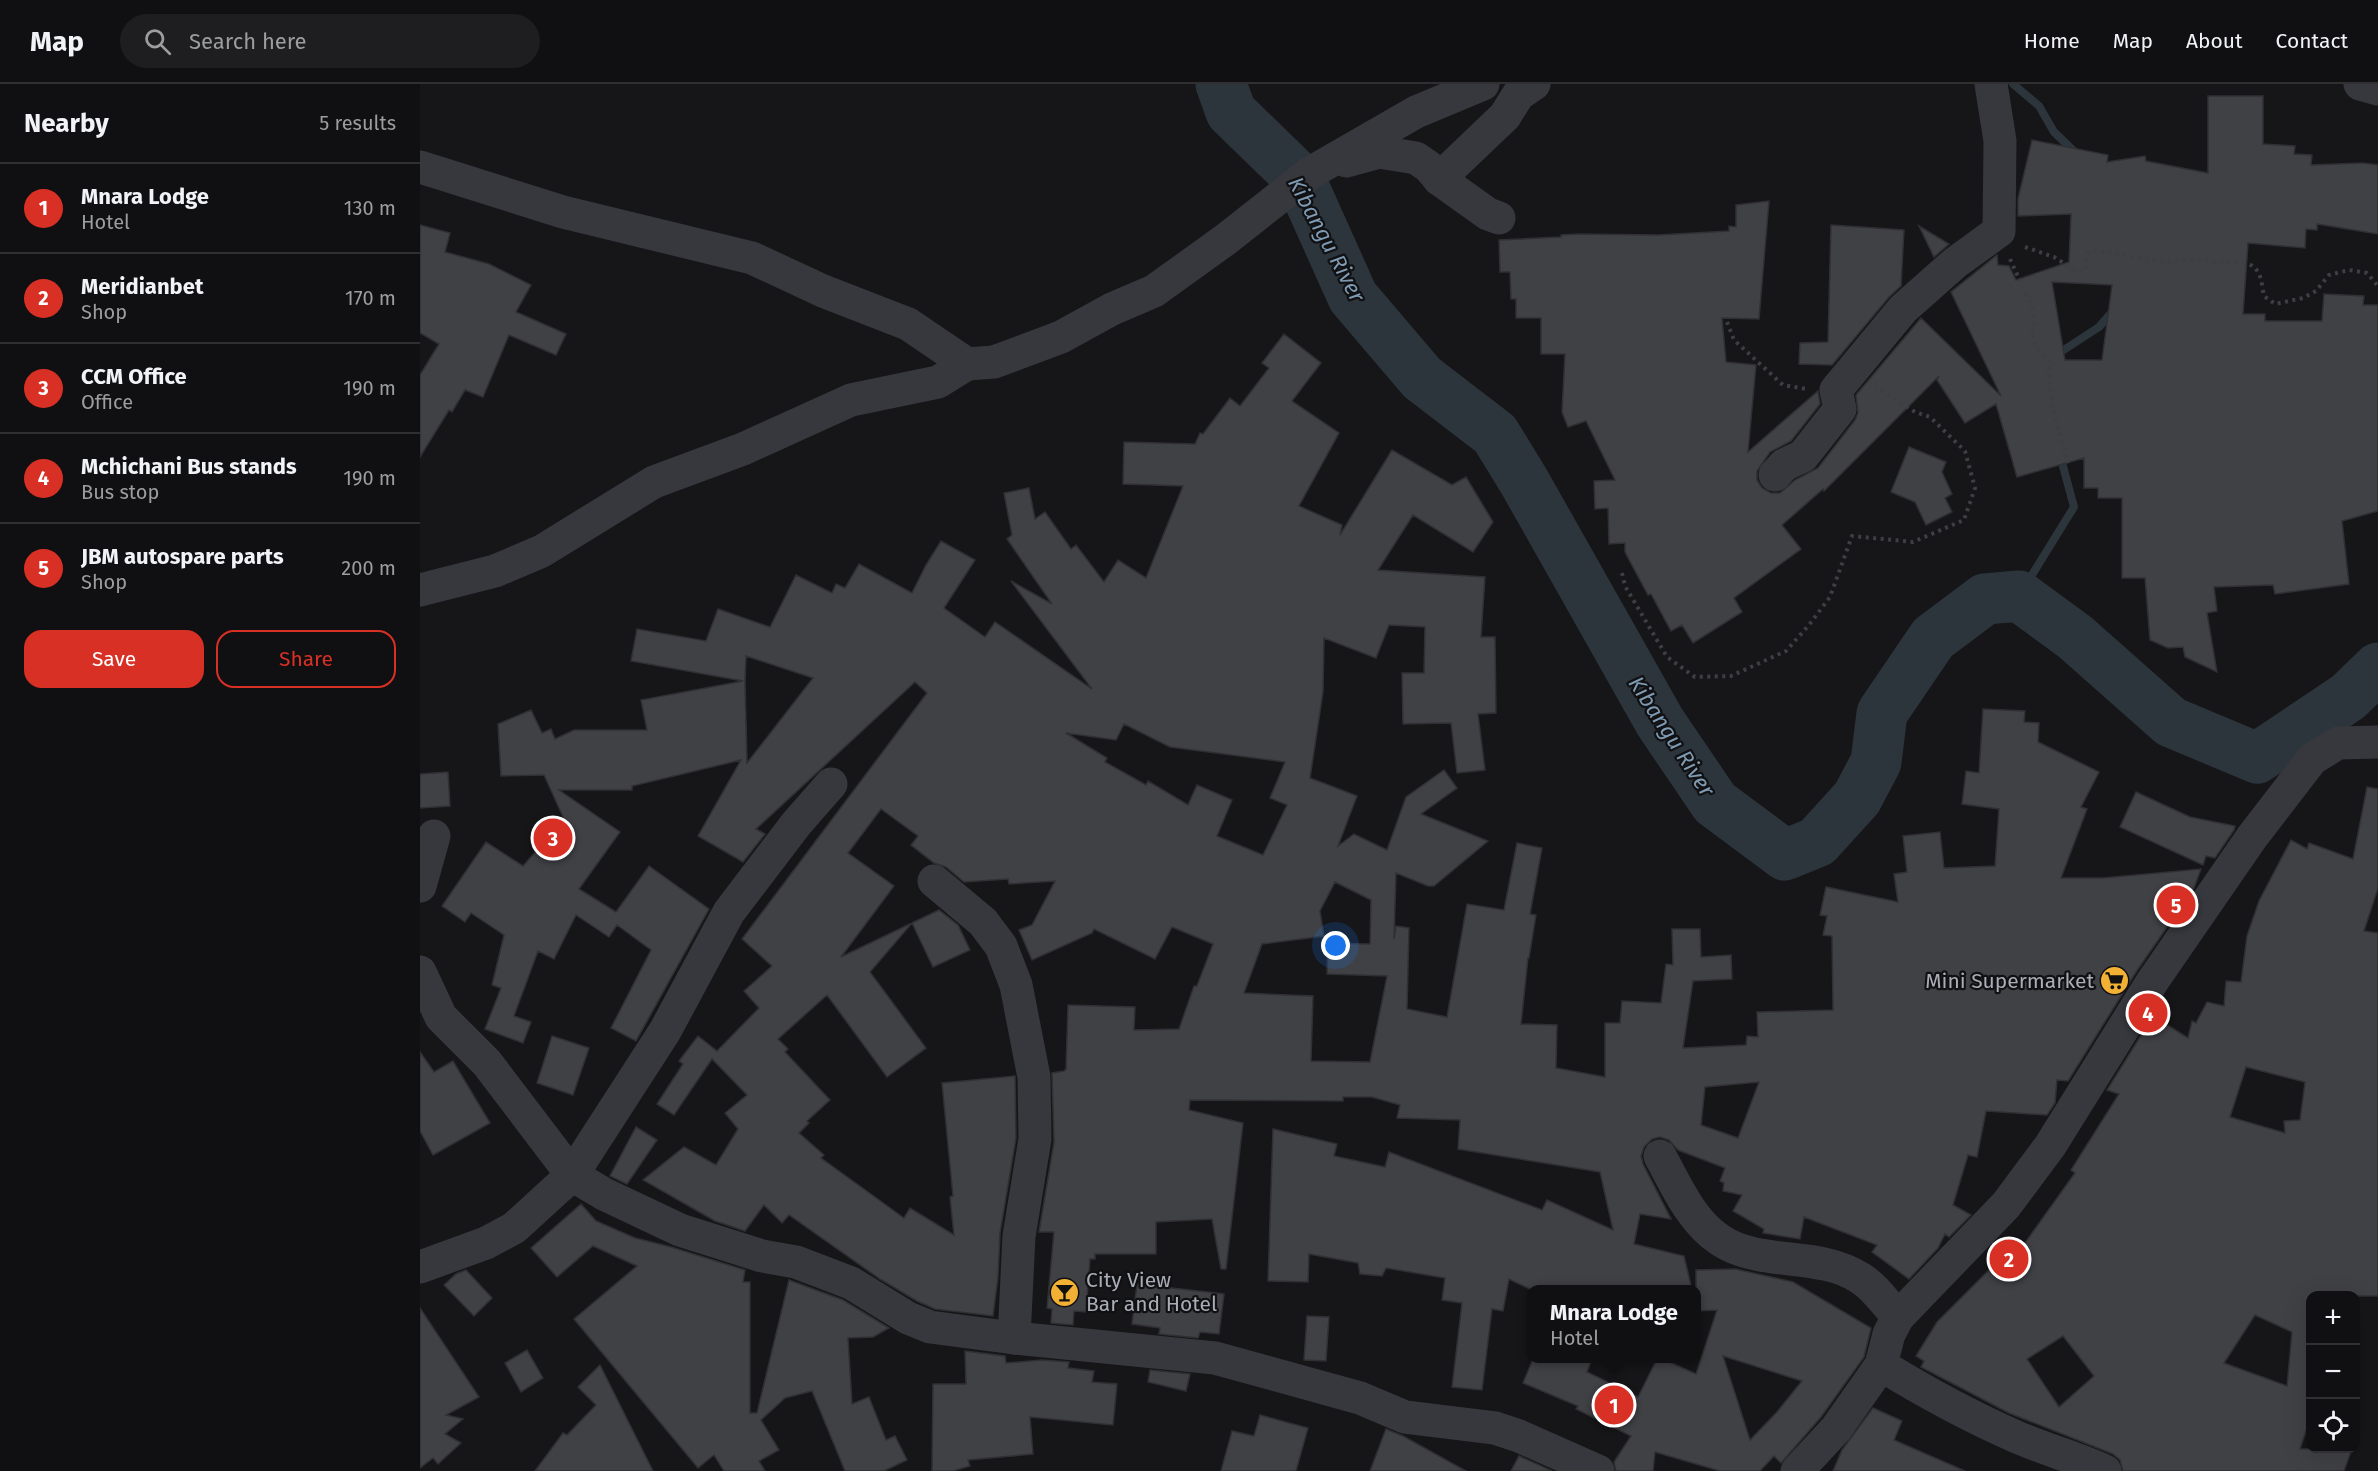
<!DOCTYPE html>
<html lang="en">
<head>
<meta charset="utf-8">
<style>
  body { margin:0; font-family:"Fira Sans",sans-serif; background:#1e1e20; color:#f1f3f6 }
  .controls { position:absolute; right:18px; bottom:18px; display:grid; overflow:hidden; border-radius:12px; box-shadow:0 6px 24px #0002 }
  .controls button { width:54px; height:54px; display:grid; place-items:center; padding:0; border:0; border-bottom:2px solid #303032; background:#101012; color:#f1f3f6; font:30px sans-serif }
  .you { position:absolute; left:916px; top:862px; width:21px; height:21px; margin:-15px; border:4px solid #fff; border-radius:50%; background:#1a73e8; box-shadow:0 0 0 9px #1a73e833 }
  .badge { display:grid; place-items:center; width:39px; height:39px; border-radius:50%; background:#d93025; color:#fff; font-size:20px; font-weight:700 }
  .pin { position:absolute; translate:-50% -50%; border:3px solid #fff; box-shadow:0 2px 6px #0006 }
  .popup { position:absolute; left:1107px; top:1201px; width:174px; height:78px; box-sizing:border-box; display:grid; place-content:center; border-radius:12px; background:#101012; filter:drop-shadow(0 2px 4px #0005); font-size:20px; white-space:nowrap; color:#9c9d9f }
  .popup b { font-size:22px; color:#f1f3f6 }
  .popup::after { content:''; position:absolute; left:50%; top:100%; margin-left:-12px; border:12px solid transparent; border-top-color:#101012 }
  .list { margin:0; padding:0; list-style:none }
  h2 { display:flex; justify-content:space-between; align-items:center; height:78px; margin:0; padding:0 24px; font-size:26px }
  h2 small { font-size:20px; font-weight:400; color:#9c9d9f }
  .list li { display:grid; grid-template-columns:39px 1fr auto; gap:18px; align-items:center; box-sizing:border-box; height:90px; padding:0 24px; border-top:2px solid #303032 }
  .list b { display:block; font-size:22px; white-space:nowrap }
  .list p { margin:0; font-size:20px; white-space:nowrap; color:#9c9d9f }
  .list em { font-size:20px; font-style:normal; color:#9c9d9f }
  .actions { display:flex; gap:12px; padding:18px 24px }
  .actions a { flex:1; padding:14px 0; border:2px solid #d93025; border-radius:18px; text-align:center; font-size:21px; color:#d93025 }
  .actions .main { background:#d93025; color:#fff }
  .icon { flex:none; width:33px; height:33px; fill:none; stroke:currentColor; stroke-width:2; stroke-linecap:round; stroke-linejoin:round }
  .map { position:relative; flex:none; width:1958px; height:1387px; overflow:hidden }
  header { display:flex; align-items:center; gap:36px; box-sizing:border-box; height:84px; padding:0 30px; background:#101012; border-bottom:2px solid #303032 }
  header strong { font-size:28px }
  nav { display:flex; gap:33px; margin-inline-start:auto; font-size:21px }
  .search { width:420px; height:54px; background:#1e1e20; display:flex; align-items:center; gap:15px; box-sizing:border-box; padding:0 21px; border-radius:33px; color:#9c9d9f; font-size:22px }
  main { display:flex }
  aside { flex:1; background:#101012 }
  .map>svg:first-child { display:block }
  .lines { fill:none; stroke-linecap:round; stroke-linejoin:round }
  .stream { stroke:#2c353c; stroke-width:8 }
  .river { stroke:#2c353c; stroke-width:51 }
  .building { fill:#404145; stroke:#303034; stroke-width:1.5; fill-rule:evenodd }
  .path { stroke:#3d3f44; stroke-width:4; stroke-dasharray:3 4.5; stroke-linecap:butt }
  .minor { stroke:#37383d; stroke-width:33 }
  .labels { text-anchor:middle; stroke-width:4.5; stroke-linejoin:round; paint-order:stroke }
  .poi-label { font-size:21px; fill:#a8adb8; stroke:#111113; text-anchor:end }
  .water-label { font-size:22px; font-style:italic; fill:#7f9bb3; stroke:#111113 }
</style>
</head>
<body>
<header>
<strong>Map</strong>
<div class="search"><svg class="icon" aria-label="search" viewBox="0 0 24 24"><circle cx="10" cy="10" r="6"/><path d="M15 15l6 6"/></svg>Search here</div>
<nav><a>Home</a><a>Map</a><a>About</a><a>Contact</a></nav>
</header>
<main>
<aside>
<h2>Nearby<small>5 results</small></h2>
<ul class="list">
<li><span class="badge">1</span><div><b>Mnara Lodge</b><p>Hotel</p></div><em>130 m</em></li>
<li><span class="badge">2</span><div><b>Meridianbet</b><p>Shop</p></div><em>170 m</em></li>
<li><span class="badge">3</span><div><b>CCM Office</b><p>Office</p></div><em>190 m</em></li>
<li><span class="badge">4</span><div><b>Mchichani Bus stands</b><p>Bus stop</p></div><em>190 m</em></li>
<li><span class="badge">5</span><div><b>JBM autospare parts</b><p>Shop</p></div><em>200 m</em></li>
</ul>
<div class="actions"><a class="main">Save</a><a>Share</a></div>
</aside>
<div class="map">
<svg width="1958" height="1387" viewBox="0 0 1958 1387">
  <rect width="100%" height="100%" fill="#161618"/>
  <g class="lines">
    <!-- stream -->
    <g class="stream">
      <path d="M1593,0L1619,22L1634,48L1657,70"/>
      <path d="M1636,271L1679,243L1693,227"/>
      <path d="M1599,512L1654,423L1640,371"/>
    </g>
    <!-- river -->
    <path class="river" d="M801,0L811,28L880,95L933,213L1002,294L1075,350L1105,399L1240,638L1295,719L1365,771L1397,758L1437,714L1456,678L1462,629L1513,554L1565,515L1599,512L1655,553L1751,638L1837,674L1928,613L1958,584"/>
  </g>
  <!-- building -->
  <g class="building">
    <path d="M1788,12H1843V60L1875,62L1874,70L1892,71L1891,81L1943,79L1958,81V150L1897,140V146L1886,145L1885,164L1828,159L1823,230H1845V237H1902L1904,210L1944,212L1943,221H1958V427L1922,437L1929,500L1855,510L1853,501L1794,503L1797,527L1787,529L1797,588L1765,573L1763,563L1748,564L1730,556L1725,494H1702V414H1678V404H1664V374L1597,393L1576,320L1545,339L1517,296L1519,292L1404,407L1403,405L1362,441L1381,465L1314,514L1322,528L1273,559L1262,541L1251,547L1231,510L1228,511L1205,468V459L1189,460L1188,424L1175,425L1174,397L1195,396L1166,337L1148,343L1142,328L1145,270H1121V234H1096V215H1091L1090,188H1080L1079,156L1141,153V151L1159,150L1238,151L1309,147V142L1316,143V121L1349,117L1339,235L1302,234L1306,278L1336,281L1328,368L1398,307L1400,320L1371,357L1350,368L1337,387V396L1342,404L1351,409H1360L1375,396L1398,384L1435,336L1438,329L1436,311L1501,234L1581,312L1531,208L1577,171L1578,181L1589,182L1596,196L1649,178L1651,130L1598,132V115L1612,56L1688,71L1687,78L1725,72L1726,77L1788,89ZM1632,198L1692,201L1682,276H1645Z"/>
    <path d="M0,141L30,149L25,168L69,180L111,201L96,228L146,250L136,271L89,251L63,313L45,306L32,328L29,326L0,373V291L19,260L0,249Z"/>
    <path d="M1411,141L1484,146L1481,202L1469,213L1412,281L1379,280L1380,259L1408,258Z"/>
    <path d="M1499,142L1529,160L1514,173Z"/>
    <path d="M864,250L901,279L872,317L919,349L879,422L922,441L920,451L972,366L1032,401L1046,393L1073,438L1053,468L993,431L958,486L1065,493L1061,553H1075L1076,629L1058,630L1065,686L1037,689L1031,639L983,640L982,589H1004L1005,543L969,541L956,574L904,554L903,608L890,694L937,712L918,762L934,750L967,766L986,713L1024,686L1037,704L1001,730L1068,757L1014,802H1008L976,789L974,855L976,842L989,844L987,925L1027,933L1047,820L1084,826L1097,759L1122,764L1110,830L1116,831L1109,874H1108L1101,940L1137,941L1136,984L1185,993V939H1200L1202,917L1241,919L1246,880L1253,881L1252,845H1280L1281,873L1311,871L1312,895L1273,897L1263,964L1326,961L1327,952L1338,953L1337,928L1413,926L1412,852L1403,851L1407,832L1400,831L1406,803L1478,818L1474,790L1487,788L1483,752L1520,748L1524,784L1575,782L1579,725L1542,720L1546,687L1559,689L1563,625L1605,627L1604,638L1619,639L1618,658L1679,688L1661,723L1667,725L1641,794H1683L1781,785L1774,804L1716,888L1648,997L1637,996L1635,1019L1627,1031L1566,1027L1557,1073L1548,1071L1533,1121L1551,1131L1529,1153L1525,1150L1518,1164L1489,1195L1452,1168L1457,1161L1384,1133L1380,1155L1343,1149L1344,1145L1313,1127L1322,1111L1303,1107L1304,1099L1300,1097L1305,1084L1258,1066L1249,1056L1240,1053L1232,1055L1224,1063L1221,1072L1223,1080L1251,1135L1220,1130L1214,1160L1264,1172L1272,1206H1112L1089,1195L1083,1227L1072,1225L1062,1306L1032,1303L1042,1219L1022,1216L1025,1194L966,1184L962,1192L940,1190L938,1179L889,1170L888,1198L848,1197L853,1045L917,1060L914,1072L965,1083L969,1068L1122,1126L1127,1116L1193,1146L1180,1088L1038,1065L1040,1036L977,1034L980,1021L952,1013H923V1017L770,1016L769,1026L823,1039L806,1185H801L792,1135L736,1138V1170H675V1175H670L666,1228L654,1227L653,1241L631,1239L632,1225L627,1224L634,1148H619L634,1058L632,989L644,987L646,985L648,921L715,923L714,946L759,945L774,902H777L793,860L752,843L735,875L674,845L672,849L612,876L599,846L612,841L635,797L589,800L588,795L544,798L526,783L514,779L491,761L498,752L461,725L428,769L474,802L421,873L519,826L538,841L550,866L513,883L492,839L450,888L506,964L467,993L407,911L358,955L368,965L365,968L410,1016L387,1037L389,1039L379,1049L404,1071L401,1074L484,1134L490,1124L534,1151L530,1113L533,1112L522,999L595,992L596,1054L580,1149L578,1193L573,1232L515,1225L497,1217L460,1195L369,1131L362,1139L344,1121L325,1147L295,1137L223,1096L264,1063L296,1081L318,1045L305,1029L327,1011L292,975L254,1031L237,1020L263,980L259,977L278,952L297,967L339,924L324,907L352,882L322,855L507,609L495,598L336,745L345,750L323,778L278,752L321,676L212,702V706H139L200,748L159,805L196,828L229,782L289,825L216,957L191,944L231,866L197,841L189,853L156,831L134,875L118,867L94,932L111,938L103,959L65,945L81,904L72,901L84,851L51,829L45,838L22,822L66,758L103,782L144,735L124,691L81,692L78,640L111,626L122,649L131,645L135,655L154,646H227L221,616L323,597L211,577L217,545L286,557L298,525L350,543L376,491L412,509L416,500L425,504L439,480L492,509L506,481L521,457L555,476L524,524L565,553L575,538L672,605L591,497L632,520L587,455L592,451L584,409L609,404L615,435L625,428L651,465L656,461L684,498L698,476L726,494L763,402L703,400L704,358L775,360L780,349L783,350L810,314L820,322L849,284L842,279ZM326,572L393,594L327,679L325,598ZM704,640L750,663L865,678L850,714L867,721L843,771L797,752L812,716L777,701L768,721L728,697L726,701L685,678L687,674L646,649L696,656ZM915,798L951,816L950,860L908,859L907,890L967,892L950,978L891,977L893,912L824,909L842,860L904,852L900,827ZM1339,998L1318,1054L1281,1041L1285,1003Z"/>
    <path d="M1489,363L1526,378L1522,388L1532,410L1525,414L1532,428L1506,441L1495,418L1471,408Z"/>
    <path d="M28,688L30,722L0,724V690Z"/>
    <path d="M1947,703L1958,705V804L1944,847L1958,849V1212H1890V1335L1880,1365H1932L1924,1387H1703L1700,1376L1693,1370L1589,1329L1501,1283L1504,1277L1496,1272L1517,1238L1576,1179L1582,1191L1655,1089L1651,1086L1699,1010L1687,1006L1733,932L1768,954L1772,937L1776,939L1787,918L1804,922L1806,897L1821,898L1827,852L1839,817L1871,756L1887,765L1889,759L1933,775ZM1826,983L1885,998L1880,1036L1864,1037L1865,1049L1810,1033ZM1835,1231L1872,1248L1867,1302L1804,1279ZM1643,1252L1674,1292L1639,1323L1607,1275Z"/>
    <path d="M1716,708L1770,733L1815,742L1814,746L1795,774L1786,772L1783,781L1700,743Z"/>
    <path d="M132,952L169,964L153,1011L117,999Z"/>
    <path d="M0,968L14,988L33,977L70,1039L13,1071L0,1047Z"/>
    <path d="M216,1043L237,1056L207,1100L190,1092Z"/>
    <path d="M161,1120L176,1137L215,1154L251,1163L325,1186L323,1198H330V1329H337L369,1196L423,1216L469,1244L453,1253L428,1254L432,1320L449,1313L466,1356L475,1352L487,1376L464,1387H425L392,1307L365,1314L341,1336L359,1366L339,1377L345,1387H304L294,1371L278,1384L154,1235L217,1182L173,1162L137,1193L111,1164Z"/>
    <path d="M1315,1185L1373,1198L1451,1244L1444,1273L1401,1333L1361,1379L1354,1372L1340,1387H1300L1235,1368L1233,1387H1196L1194,1378L1211,1352L1156,1325L1158,1322L1103,1299L1113,1275H1172L1167,1288L1218,1313L1237,1275H1243L1276,1290L1297,1226L1276,1227V1186ZM1303,1272L1382,1297L1357,1328L1330,1356Z"/>
    <path d="M46,1186L72,1214L54,1232L24,1201L36,1190Z"/>
    <path d="M717,1200L804,1210L799,1250L780,1248L778,1254L739,1250L740,1244L712,1240Z"/>
    <path d="M0,1224L59,1313L26,1331L43,1335L25,1350L41,1359L18,1380L13,1374L0,1384Z"/>
    <path d="M887,1232L909,1233L906,1277L884,1276Z"/>
    <path d="M107,1266L123,1294L101,1308L85,1279Z"/>
    <path d="M545,1267L585,1272L586,1279L622,1276L649,1278L648,1284L674,1287L672,1298L697,1300L693,1341L610,1333L613,1370L548,1376L550,1382L533,1387H512L513,1300H546Z"/>
    <path d="M180,1281L233,1387H115L143,1349L147,1351L176,1321L158,1303Z"/>
    <path d="M730,1286L770,1290L766,1307L728,1298Z"/>
    <path d="M1453,1324L1482,1337L1474,1356L1545,1387H1413L1422,1366Z"/>
    <path d="M840,1331L888,1344L876,1387H801L812,1347L834,1352Z"/>
    <path d="M966,1345L983,1352L1046,1387H950Z"/>
    <path d="M1099,1372L1132,1387H1091Z"/>
  </g>
  <g class="lines">
    <!-- path -->
    <g class="path">
      <path d="M1605,163L1634,173L1658,188L1665,186L1668,169L1673,166L1746,178L1766,176L1826,179C1842,184 1841,198 1844,212L1855,220L1883,214L1896,207L1909,191L1929,186L1947,189L1958,202"/>
      <path d="M1590,175L1612,223L1614,245L1611,247C1614,261 1619,267 1629,276C1627,312 1638,345 1648,379"/>
      <path d="M1307,238L1314,256L1363,301L1386,305"/>
      <path d="M1202,489L1205,502L1247,573L1275,593L1311,592L1366,567L1389,541L1410,513L1432,452L1493,458L1544,436L1555,404L1545,367L1510,333L1495,328L1456,303"/>
    </g>
    <!-- minor -->
    <g class="minor">
      <path d="M1940,0L1958,5"/>
      <path d="M926,77L959,68L996,74L1009,83L1019,95L1068,130L1079,134"/>
      <path d="M0,83L143,128L332,174L403,207L488,240L547,280L574,278L641,253L692,225L734,207L805,156L890,89L996,28L1063,0"/>
      <path d="M1019,95L1085,32L1098,11L1114,0"/>
      <path d="M1355,391L1364,381L1383,372L1420,325L1416,306L1483,225L1535,179L1579,147L1580,57L1571,0"/>
      <path d="M0,506L75,487L122,467L234,398L323,365L431,316L518,298L547,280"/>
      <path d="M514,797L563,838L581,862L596,901L614,993L615,1055L599,1152L594,1254"/>
      <path d="M0,802L14,752"/>
      <path d="M0,888L21,933L67,979L152,1091L184,1110L260,1146L342,1172L376,1178L431,1199L488,1234L510,1243L594,1254L795,1274L940,1314L985,1333L1075,1344L1099,1352L1178,1387"/>
      <path d="M1240,1072C1256,1101 1271,1137 1300,1156C1340,1183 1399,1167 1440,1194C1455,1203 1466,1220 1478,1233"/>
      <path d="M0,1183L66,1159L94,1144L152,1091L245,947L309,828L376,740L411,700"/>
      <path d="M1461,1281C1505,1308 1551,1333 1599,1354C1627,1366 1657,1374 1685,1387"/>
      <path d="M1377,1387L1416,1345L1461,1281L1469,1250L1478,1233L1586,1121L1630,1062L1732,898L1832,753L1892,675L1918,659L1958,658"/>
    </g>
  </g>
  <!-- icons -->
  <defs>
    <symbol id="supermarket-disc" viewBox="-11 -11 22 22"><circle r="9.5" fill="#f2b134" stroke="#111113"/><path d="M-6-5.5h2.5l.6 2H6L4.5 2H-2.5L-4.4-4H-6ZM-1.5 3.2a1.3 1.3 0 1 0 .1 0ZM3 3.2a1.3 1.3 0 1 0 .1 0Z" fill="#111"/></symbol>
    <symbol id="bar-disc" viewBox="-11 -11 22 22"><circle r="9.5" fill="#f2b134" stroke="#111113"/><path d="M-6-5H6L.8 .8V4.5H3.5V6h-7V4.5H-.8V.8Z" fill="#111"/></symbol>
  </defs>
  <g fill-rule="evenodd">
    <use href="#supermarket-disc" x="1678" y="880" width="33" height="33"/>
    <use href="#bar-disc" x="628" y="1192" width="33" height="33"/>
  </g>
  <g class="labels">
    <!-- poi labels -->
    <g class="poi-label">
      <text x="1674" y="904">Mini Supermarket</text>
      <text x="666" y="1203" text-anchor="start">City View<tspan x="666" dy="24">Bar and Hotel</tspan></text>
    </g>
    <!-- water labels -->
    <g class="water-label">
      <text transform="translate(907 155) rotate(62)" y="8">Kibangu River</text>
      <text transform="translate(1252 652) rotate(57)" y="8">Kibangu River</text>
    </g>
  </g>
</svg>
<div class="controls">
<button>+</button>
<button>−</button>
<button><svg class="icon" aria-label="locate" viewBox="0 0 24 24"><circle cx="12" cy="12" r="6"/><path d="M12 2v4M12 18v4M2 12h4M18 12h4"/></svg></button>
</div>
<div class="you"></div>
<div class="pin badge" style="left:1194px;top:1321px">1</div>
<div class="popup"><b>Mnara Lodge</b>Hotel</div>
<div class="pin badge" style="left:1589px;top:1175px">2</div>
<div class="pin badge" style="left:133px;top:754px">3</div>
<div class="pin badge" style="left:1728px;top:929px">4</div>
<div class="pin badge" style="left:1756px;top:821px">5</div>
</div>
</main>
</body>
</html>
